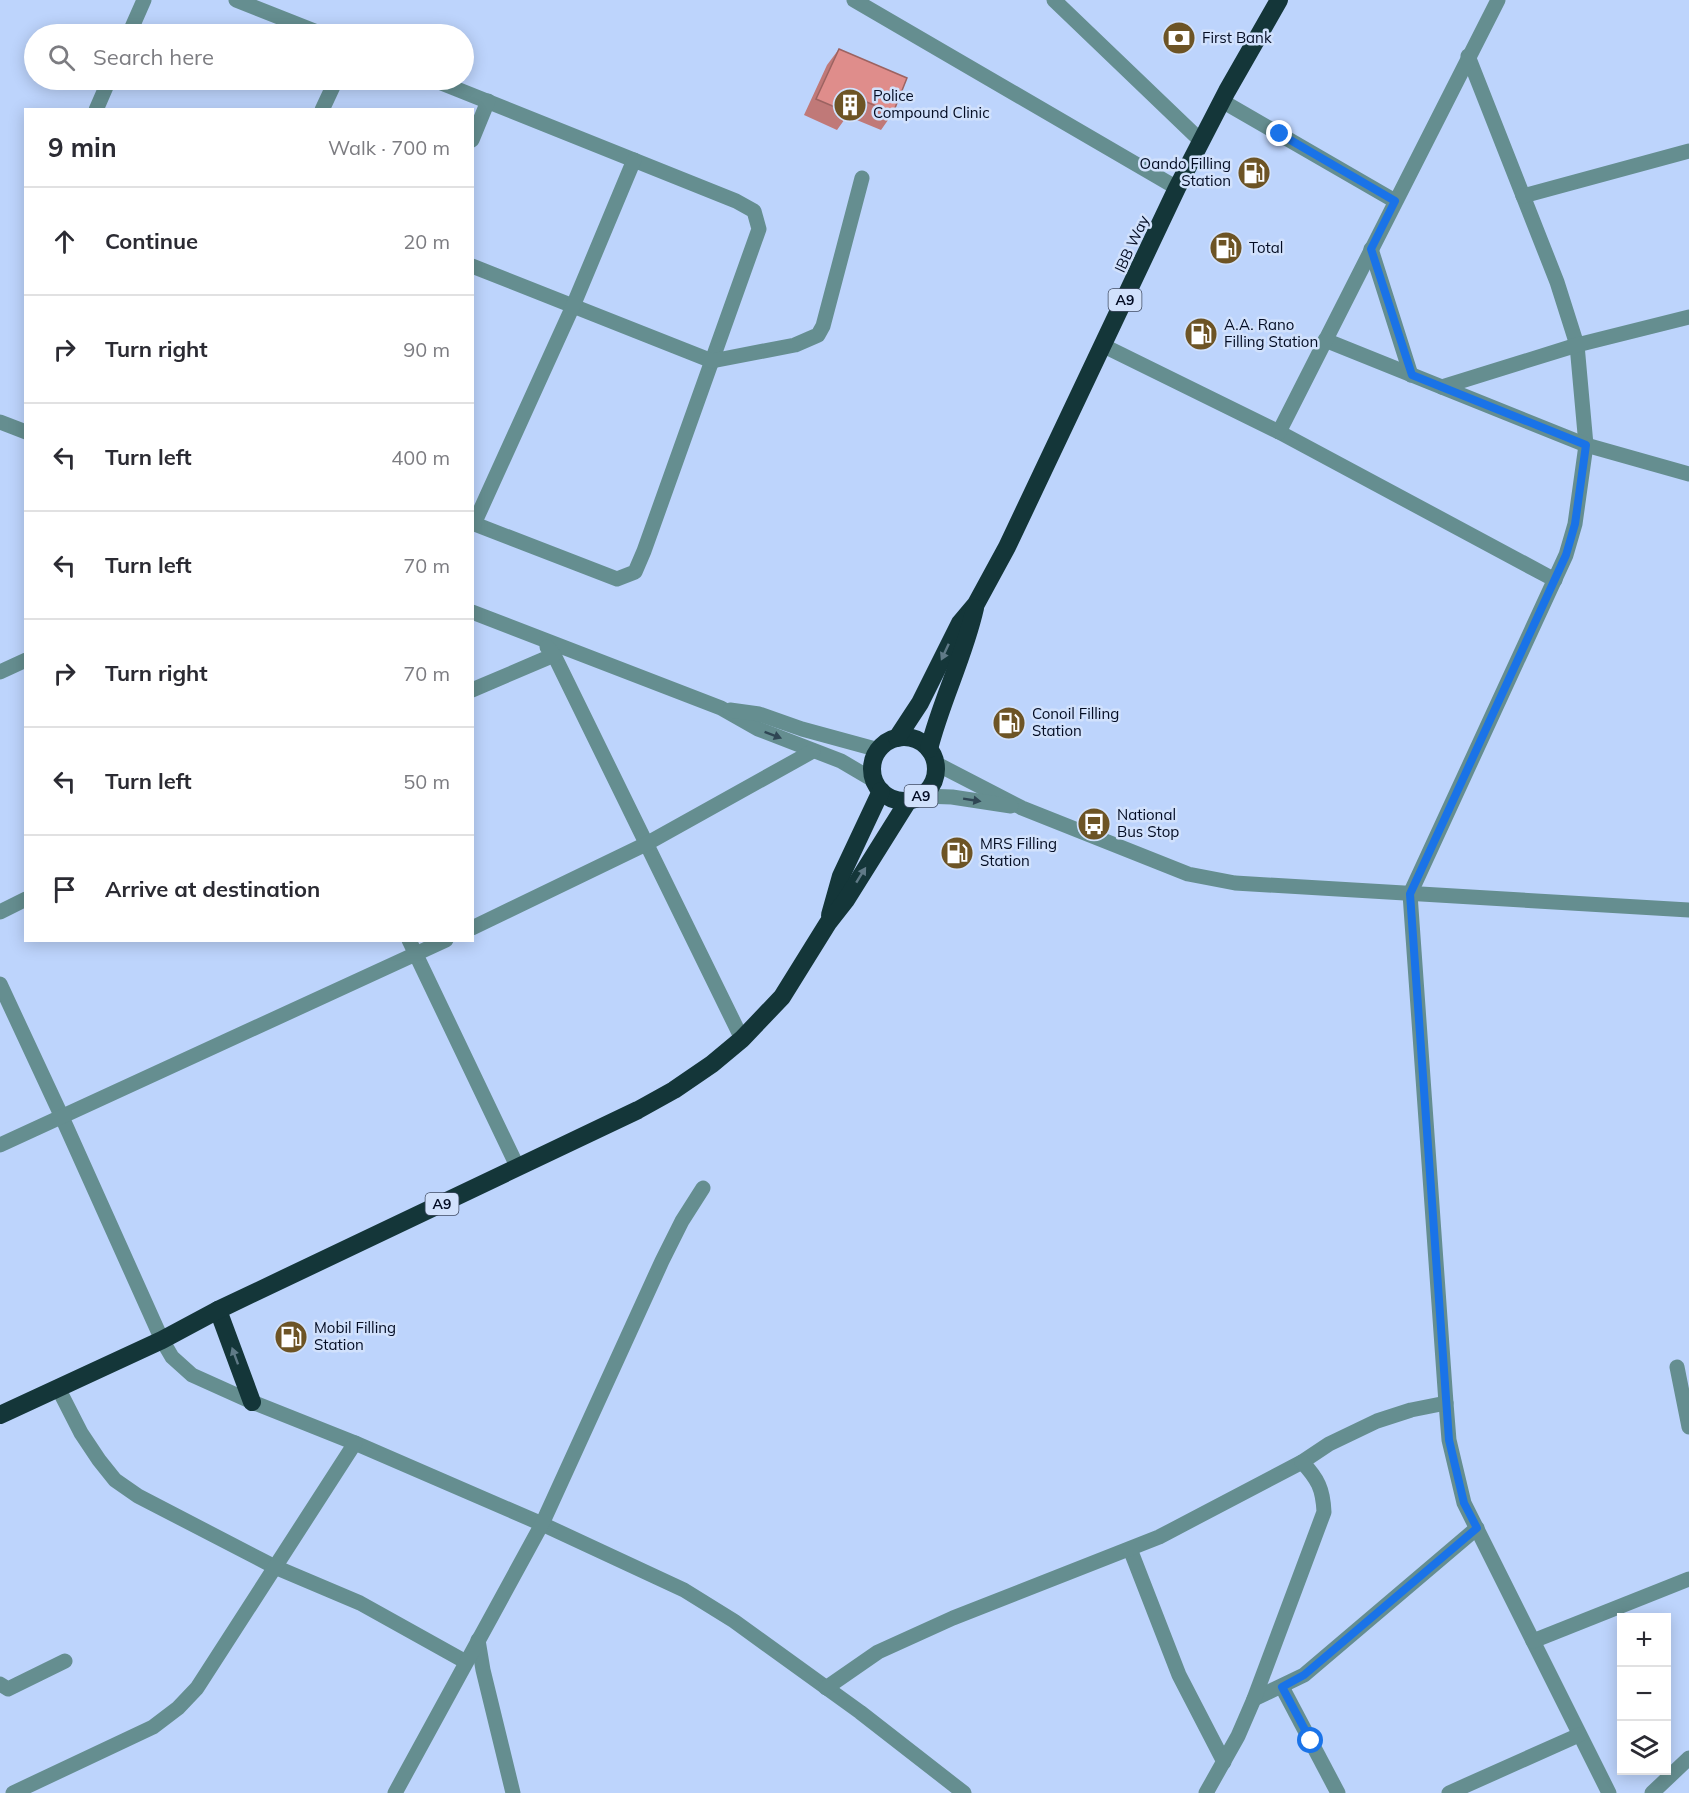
<!DOCTYPE html>
<html lang="en">
<head>
<meta charset="utf-8">
<style>
  body { margin:0; font-family:Mulish,sans-serif; background:#f2f2f3; color:#2b2b33 }
  .controls { position:absolute; right:18px; bottom:18px; display:grid; overflow:hidden; border-radius:0px; box-shadow:0 3px 15px #0003 }
  .controls button { width:54px; height:54px; display:grid; place-items:center; padding:0; border:0; border-bottom:2px solid #e1e1e2; background:#fff; color:#2b2b33; font:30px sans-serif }
  .stop { position:absolute; width:18px; height:18px; margin:-14px; border:4px solid #1a73e8; border-radius:50%; background:#fff }
  .stop.end { background:#1a73e8; border-color:#fff; box-shadow:0 2px 6px #0008 }
  .list { margin:0; padding:0; list-style:none }
  h2 { display:flex; justify-content:space-between; align-items:center; height:78px; margin:0; padding:0 24px; font-size:26px }
  h2 small { font-size:20px; font-weight:400; color:#7c7c81 }
  .list li { display:grid; grid-template-columns:39px 1fr auto; gap:18px; align-items:center; box-sizing:border-box; height:108px; padding:0 24px; border-top:2px solid #e1e1e2 }
  .list b { display:block; font-size:22px; white-space:nowrap }
  .list em { font-size:20px; font-style:normal; color:#7c7c81 }
  .icon { flex:none; width:33px; height:33px; fill:none; stroke:currentColor; stroke-width:2; stroke-linecap:round; stroke-linejoin:round }
  .map { position:relative; flex:none; width:1689px; height:1793px; overflow:hidden }
  .search { position:absolute; background:#fff; box-shadow:0 3px 15px #0003; left:24px; top:24px; width:450px; height:66px; display:flex; align-items:center; gap:15px; box-sizing:border-box; padding:0 21px; border-radius:33px; color:#7c7c81; font-size:22px }
  .panel { position:absolute; background:#fff; box-shadow:0 3px 15px #0003; left:24px; top:108px; width:450px; height:834px; border-radius:0px }
  .map>svg:first-child { display:block }
  .lines { fill:none; stroke-linecap:round; stroke-linejoin:round }
  .minor { stroke:#658e90; stroke-width:15 }
  .highway { stroke:#143639; stroke-width:18 }
  .wall { fill:#c07978 }
  .building { fill:#df8d8b; stroke:#9c6361; stroke-width:1.5 }
  .oneway { fill:#607a87 }
  .oneway2 { fill:#2f4654 }
  .route { stroke:#1a73e8; stroke-width:8 }
  .labels { text-anchor:middle; stroke-width:5; stroke-linejoin:round; paint-order:stroke }
  .shield { fill:#d1e1fc; stroke:#414c64; stroke-width:1.5 }
  .shield-label { font-size:14px; font-weight:bold; fill:#030c23 }
  .poi-label { font-size:15px; fill:#030c23; stroke:#d1e1fc; text-anchor:start }
  .street-label { font-size:15px; fill:#030c23; stroke:#d1e1fc }
</style>
</head>
<body>
<div class="map">
<svg width="1689" height="1793" viewBox="0 0 1689 1793">
  <rect width="100%" height="100%" fill="#bdd4fc"/>
  <g class="lines">
    <!-- minor -->
    <g class="minor">
      <path d="M236,0L322,34"/>
      <path d="M854,0L1177,188"/>
      <path d="M1054,0L1201,141"/>
      <path d="M129,34L144,0"/>
      <path d="M1468,56L1557,282L1577,345L1586,445L1575,524L1566,555L1410,894L1446,1403L1449,1440L1464,1503L1609,1793"/>
      <path d="M434,80L736,201L754,211L759,229L644,551L635,572L617,579L472,523"/>
      <path d="M1222,101L1395,201"/>
      <path d="M96,110L109,80"/>
      <path d="M322,110L336,80"/>
      <path d="M472,140L488,101"/>
      <path d="M1523,196L1689,151"/>
      <path d="M1371,249L1411,375"/>
      <path d="M472,266L712,361L795,345L818,335L823,326L862,178"/>
      <path d="M1325,340L1586,445L1689,474"/>
      <path d="M1104,346L1279,432L1555,580"/>
      <path d="M1442,387L1577,345L1689,317"/>
      <path d="M0,422L26,432"/>
      <path d="M1279,432L1498,0"/>
      <path d="M474,524L573,306L634,160"/>
      <path d="M472,612L721,708L758,729L841,761L875,781"/>
      <path d="M554,655L742,1039"/>
      <path d="M0,672L26,660"/>
      <path d="M472,690L554,655L547,647"/>
      <path d="M730,710L759,714L802,729L879,750"/>
      <path d="M935,763L1022,808L1188,874L1235,883L1689,910"/>
      <path d="M922,796L952,797L1011,806"/>
      <path d="M0,912L26,899"/>
      <path d="M472,928L646,844L813,751"/>
      <path d="M409,940L518,1168"/>
      <path d="M0,984L61,1115L162,1340L172,1357L192,1375L252,1402L355,1443L542,1524L684,1590L734,1621L860,1712L964,1793"/>
      <path d="M0,1145L446,940"/>
      <path d="M1677,1367L1689,1427"/>
      <path d="M58,1388L81,1433L99,1460L115,1480L138,1496L275,1567L360,1603L466,1662"/>
      <path d="M1130,1549L1179,1675L1224,1762"/>
      <path d="M478,1640L483,1670L513,1793"/>
      <path d="M1533,1641L1689,1579"/>
      <path d="M0,1684L8,1689L65,1661"/>
      <path d="M1282,1687L1338,1793"/>
      <path d="M826,1688L878,1652L953,1618L1159,1537L1302,1462L1329,1444L1377,1421L1411,1410L1446,1403"/>
      <path d="M1254,1699L1304,1675L1477,1528"/>
      <path d="M13,1793L153,1727L178,1708L197,1688L355,1443"/>
      <path d="M395,1793L542,1524L662,1261L682,1221L703,1188"/>
      <path d="M1206,1793L1238,1736L1254,1699L1324,1512C1323,1489 1318,1479 1302,1462"/>
      <path d="M1449,1793L1579,1735"/>
      <path d="M1652,1793L1689,1758"/>
    </g>
    <!-- highway -->
    <g class="highway">
      <circle cx="904" cy="769" r="32"/>
      <path d="M897,738L920,703L960,623L976,604L1007,547L1177,188L1227,91L1279,0"/>
      <path d="M929,749C941,701 964,657 975,608"/>
      <path d="M830,915L841,876L881,791"/>
      <path d="M218,1310L252,1402"/>
      <path d="M0,1415L162,1340L218,1310L638,1110L674,1090L712,1064L742,1039L782,997L828,923L846,900L908,801"/>
    </g>
  </g>
  <!-- wall -->
  <path class="wall" d="M839,49L893,113L881,130L847,116L837,130L804,115L827,65Z"/>
  <!-- building -->
  <path class="building" d="M839,49L907,78L893,113L857,98L849,113L816,99Z"/>
  <!-- one-way arrows -->
  <defs><path id="oneway-solid" d="M-6-.8H1V-3.2L6.5 0L1 3.2V.8H-6Z" transform="scale(1.5)"/></defs>
  <g class="oneway">
    <use href="#oneway-solid" transform="translate(945 652) rotate(115)"/>
    <use href="#oneway-solid" transform="translate(861 875) rotate(-58)"/>
    <use href="#oneway-solid" transform="translate(235 1356) rotate(-110)"/>
  </g>
  <g class="oneway2">
    <use href="#oneway-solid" transform="translate(773 735) rotate(21)"/>
    <use href="#oneway-solid" transform="translate(972 800) rotate(9)"/>
  </g>
  <g class="lines">
    <!-- route -->
    <path class="route" d="M1280,134L1395,201L1371,249L1412,375L1586,445L1575,524L1566,555L1410,894L1449,1440L1464,1503L1477,1528L1304,1675L1282,1687L1311,1741"/>
  </g>
  <!-- icons -->
  <defs>
    <symbol id="bank-disc" viewBox="-11 -11 22 22"><circle r="9.5" fill="#6d5425" stroke="#d1e1fc"/><path d="M-6-4H6V4H-6ZM0-2.3a2.3 2.3 0 1 0 0 4.6a2.3 2.3 0 1 0 0-4.6Z" fill="#fff"/></symbol>
    <symbol id="building-disc" viewBox="-11 -11 22 22"><circle r="9.5" fill="#6d5425" stroke="#d1e1fc"/><path d="M-4-6H4V6H1V3H-1V6H-4ZM-2.5-4.3h1.7v1.8h-1.7ZM.8-4.3h1.7v1.8H.8ZM-2.5-1h1.7V.8h-1.7ZM.8-1h1.7V.8H.8Z" fill="#fff"/></symbol>
    <symbol id="fuel-disc" viewBox="-11 -11 22 22"><circle r="9.5" fill="#6d5425" stroke="#d1e1fc"/><path d="M-5.5-6h7V0h2V4h1.3V-2.5L3-4.5l.8-.8L6-3V5H2.5V1h-1V6h-7ZM-4.2-4.7v3.2H.2V-4.7Z" fill="#fff"/></symbol>
    <symbol id="bus-disc" viewBox="-11 -11 22 22"><circle r="9.5" fill="#6d5425" stroke="#d1e1fc"/><path d="M-5-6H5V4H4V6H2V4H-2V6H-4V4H-5ZM-3.5-4V0h7V-4ZM-3.5 1.2v1.5H-2V1.2ZM2 1.2v1.5H3.5V1.2Z" fill="#fff"/></symbol>
  </defs>
  <g fill-rule="evenodd">
    <use href="#bank-disc" x="1160" y="19" width="38" height="38"/>
    <use href="#building-disc" x="831" y="86" width="38" height="38"/>
    <use href="#fuel-disc" x="1235" y="154" width="38" height="38"/>
    <use href="#fuel-disc" x="1207" y="229" width="38" height="38"/>
    <use href="#fuel-disc" x="1182" y="315" width="38" height="38"/>
    <use href="#fuel-disc" x="990" y="704" width="38" height="38"/>
    <use href="#bus-disc" x="1075" y="805" width="38" height="38"/>
    <use href="#fuel-disc" x="938" y="834" width="38" height="38"/>
    <use href="#fuel-disc" x="272" y="1318" width="38" height="38"/>
  </g>
  <g class="labels">
    <!-- shield labels -->
    <g class="shield">
      <rect x="1108.5" y="289" width="33" height="22" rx="4.5"/>
      <rect x="904.5" y="785" width="33" height="22" rx="4.5"/>
      <rect x="425.5" y="1193" width="33" height="22" rx="4.5"/>
    </g>
    <g class="shield-label">
      <text x="1125" y="305">A9</text>
      <text x="921" y="801">A9</text>
      <text x="442" y="1209">A9</text>
    </g>
    <!-- poi labels -->
    <g class="poi-label">
      <text x="1202" y="43">First Bank</text>
      <text x="873" y="101">Police<tspan x="873" dy="17">Compound Clinic</tspan></text>
      <text x="1231" y="169" text-anchor="end">Oando Filling<tspan x="1231" dy="17">Station</tspan></text>
      <text x="1249" y="253">Total</text>
      <text x="1224" y="330">A.A. Rano<tspan x="1224" dy="17">Filling Station</tspan></text>
      <text x="1032" y="719">Conoil Filling<tspan x="1032" dy="17">Station</tspan></text>
      <text x="1117" y="820">National<tspan x="1117" dy="17">Bus Stop</tspan></text>
      <text x="980" y="849">MRS Filling<tspan x="980" dy="17">Station</tspan></text>
      <text x="314" y="1333">Mobil Filling<tspan x="314" dy="17">Station</tspan></text>
    </g>
    <!-- street labels -->
    <g class="street-label">
      <text transform="translate(1132 244) rotate(-65)" y="5">IBB Way</text>
    </g>
  </g>
</svg>
<div class="controls">
<button>+</button>
<button>−</button>
<button><svg class="icon" aria-label="layers" viewBox="0 0 24 24"><path d="M12 4l9 5-9 5-9-5zM3 14l9 5 9-5"/></svg></button>
</div>
<div class="stop" style="left:1311px;top:1741px"></div>
<div class="stop end" style="left:1280px;top:134px"></div>
<div class="search"><svg class="icon" aria-label="search" viewBox="0 0 24 24"><circle cx="10" cy="10" r="6"/><path d="M15 15l6 6"/></svg>Search here</div>
<section class="panel">
<h2>9 min<small>Walk · 700 m</small></h2>
<ul class="list">
<li><svg class="icon" aria-label="ahead" viewBox="0 0 24 24"><path d="M12 20V5M6 11l6-6 6 6"/></svg><div><b>Continue</b></div><em>20 m</em></li>
<li><svg class="icon" aria-label="right" viewBox="0 0 24 24"><path d="M7 20v-9h11M14 6l5 5-5 5"/></svg><div><b>Turn right</b></div><em>90 m</em></li>
<li><svg class="icon" aria-label="left" viewBox="0 0 24 24"><path d="M17 20v-9H6M10 6l-5 5 5 5"/></svg><div><b>Turn left</b></div><em>400 m</em></li>
<li><svg class="icon" aria-label="left" viewBox="0 0 24 24"><path d="M17 20v-9H6M10 6l-5 5 5 5"/></svg><div><b>Turn left</b></div><em>70 m</em></li>
<li><svg class="icon" aria-label="right" viewBox="0 0 24 24"><path d="M7 20v-9h11M14 6l5 5-5 5"/></svg><div><b>Turn right</b></div><em>70 m</em></li>
<li><svg class="icon" aria-label="left" viewBox="0 0 24 24"><path d="M17 20v-9H6M10 6l-5 5 5 5"/></svg><div><b>Turn left</b></div><em>50 m</em></li>
<li><svg class="icon" aria-label="arrive" viewBox="0 0 24 24"><path d="M6 21V4h12l-3 4 3 4H6"/></svg><div><b>Arrive at destination</b></div></li>
</ul>
</section>
</div>
</body>
</html>
